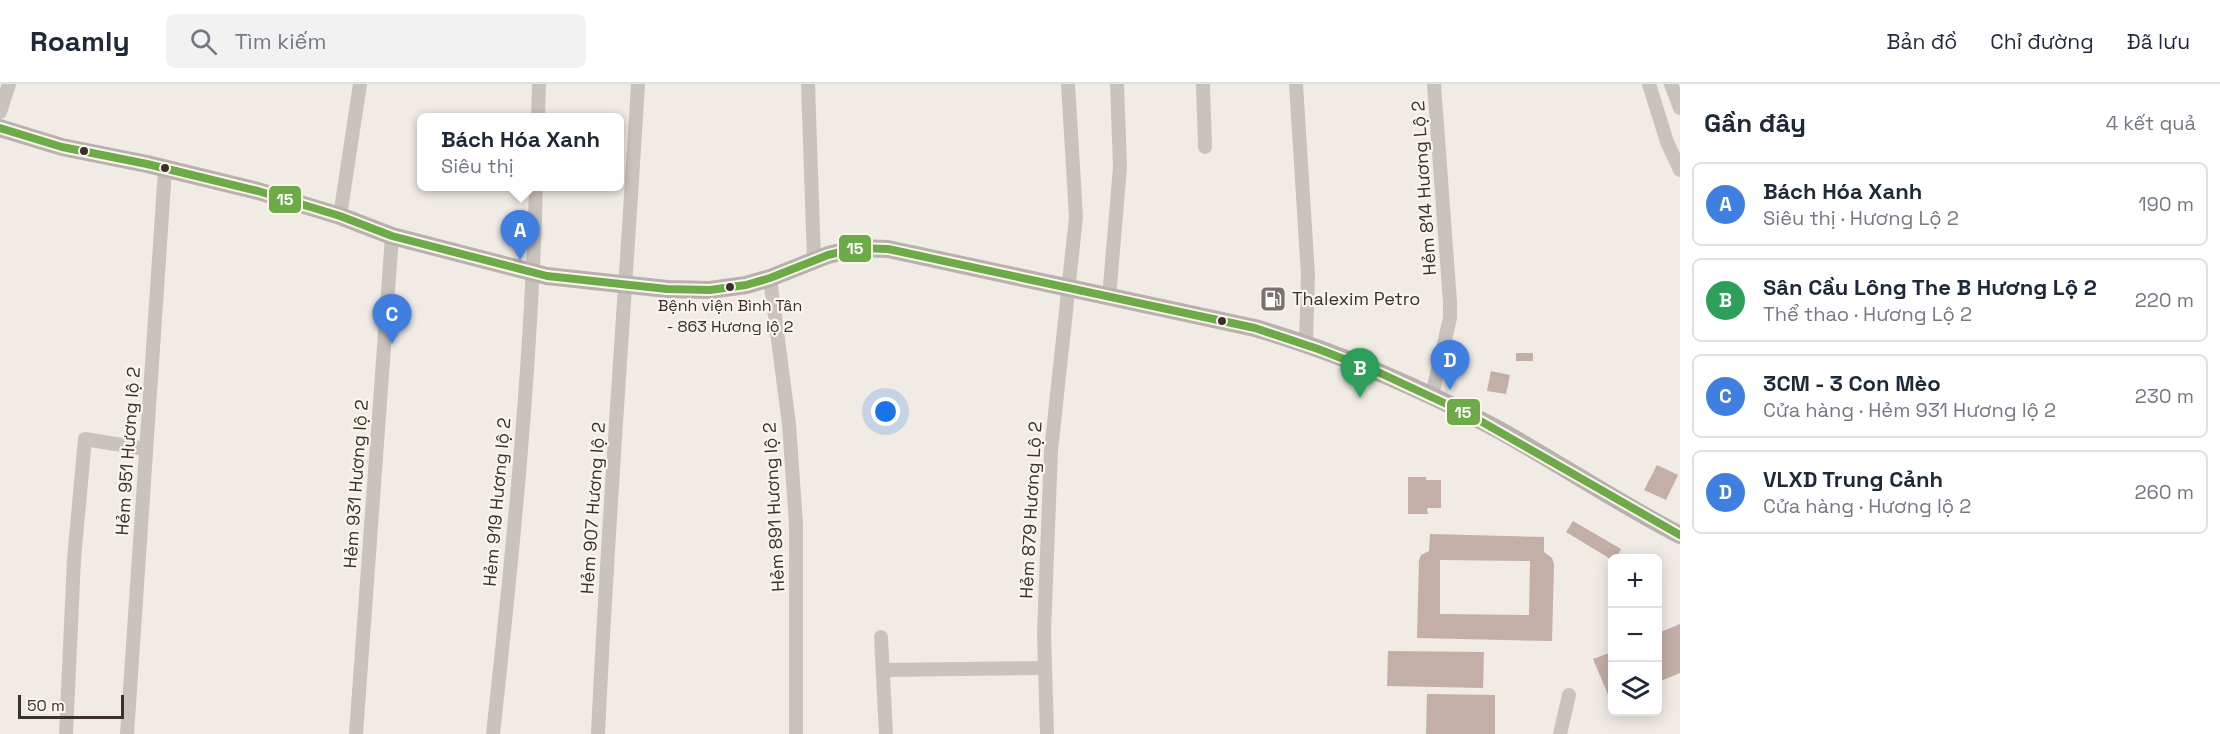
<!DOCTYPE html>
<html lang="vi">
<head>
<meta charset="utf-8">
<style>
  body { margin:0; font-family:"Space Grotesk",sans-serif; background:#f2f2f3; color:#1f2937 }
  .controls { position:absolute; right:18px; bottom:18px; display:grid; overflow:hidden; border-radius:9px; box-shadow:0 3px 15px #0003 }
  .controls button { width:54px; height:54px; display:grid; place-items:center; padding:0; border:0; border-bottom:2px solid #e0e1e3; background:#fff; color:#1f2937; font:30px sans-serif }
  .scale { position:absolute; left:18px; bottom:15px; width:106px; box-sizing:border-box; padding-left:6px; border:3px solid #3b302b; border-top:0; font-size:16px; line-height:21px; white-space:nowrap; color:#3b302b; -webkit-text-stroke:4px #fbf5ee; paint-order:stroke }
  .you { position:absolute; left:886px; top:328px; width:21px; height:21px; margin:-15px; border:4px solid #fff; border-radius:50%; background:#1a73e8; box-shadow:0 0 0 9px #1a73e833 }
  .badge { display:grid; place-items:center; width:39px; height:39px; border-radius:50%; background:#7a716c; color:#fff; font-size:20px; font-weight:700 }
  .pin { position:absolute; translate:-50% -50px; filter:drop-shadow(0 2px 3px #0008) }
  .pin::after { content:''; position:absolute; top:32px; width:21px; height:18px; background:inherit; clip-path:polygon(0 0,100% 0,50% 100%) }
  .popup { position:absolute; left:417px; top:29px; width:207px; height:78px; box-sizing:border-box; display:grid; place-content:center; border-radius:9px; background:#fff; filter:drop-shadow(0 2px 4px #0005); font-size:20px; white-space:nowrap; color:#747a83 }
  .popup b { font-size:22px; color:#1f2937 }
  .popup::after { content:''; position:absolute; left:50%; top:100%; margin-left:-12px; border:12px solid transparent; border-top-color:#fff }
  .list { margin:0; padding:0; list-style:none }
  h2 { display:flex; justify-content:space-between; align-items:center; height:78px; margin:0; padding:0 24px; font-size:26px }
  h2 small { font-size:20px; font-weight:400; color:#747a83 }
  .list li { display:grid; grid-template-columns:39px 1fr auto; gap:18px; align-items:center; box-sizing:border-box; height:84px; margin:0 12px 12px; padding:0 12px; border:2px solid #e0e1e3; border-radius:9px }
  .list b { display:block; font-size:22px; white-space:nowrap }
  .list p { margin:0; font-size:20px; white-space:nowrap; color:#747a83 }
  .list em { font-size:20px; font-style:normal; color:#747a83 }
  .icon { flex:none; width:33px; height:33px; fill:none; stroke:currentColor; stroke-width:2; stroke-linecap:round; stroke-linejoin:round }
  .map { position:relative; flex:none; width:1680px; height:650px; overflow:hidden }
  header { display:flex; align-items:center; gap:36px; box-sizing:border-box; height:84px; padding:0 30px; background:#fff; border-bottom:2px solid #e0e1e3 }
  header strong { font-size:28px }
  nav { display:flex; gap:33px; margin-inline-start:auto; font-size:21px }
  .search { width:420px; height:54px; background:#f2f2f3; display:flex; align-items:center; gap:15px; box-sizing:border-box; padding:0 21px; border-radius:9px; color:#747a83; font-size:22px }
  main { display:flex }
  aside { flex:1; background:#fff }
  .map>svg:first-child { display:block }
  .building { fill:#c3afa7; fill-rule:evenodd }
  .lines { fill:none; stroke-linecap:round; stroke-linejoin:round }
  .minor { stroke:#c9c3be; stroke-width:14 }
  .major { stroke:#b8b1ad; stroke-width:18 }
  .bus-1-casing { stroke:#fbf5ee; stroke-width:12 }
  .bus-1 { stroke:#6daa48; stroke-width:8 }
  .bus-dot { fill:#3b302b; stroke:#fbf5ee; stroke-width:2 }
  .labels { text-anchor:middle; stroke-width:4.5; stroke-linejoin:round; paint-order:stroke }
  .bus-label { font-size:16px; fill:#3b302b; stroke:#fbf5ee }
  .street-label { font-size:18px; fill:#3b302b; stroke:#fbf5ee }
  .poi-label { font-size:18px; fill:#3b302b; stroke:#fbf5ee; text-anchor:start }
  .line-badge { stroke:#fbf5ee; stroke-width:2 }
  .badge-label { font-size:16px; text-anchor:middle; font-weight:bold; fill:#fff }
</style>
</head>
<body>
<header>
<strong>Roamly</strong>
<div class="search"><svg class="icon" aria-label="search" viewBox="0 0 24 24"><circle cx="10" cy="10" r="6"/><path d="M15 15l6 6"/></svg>Tìm kiếm</div>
<nav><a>Bản đồ</a><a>Chỉ đường</a><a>Đã lưu</a></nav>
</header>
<main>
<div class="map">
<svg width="1680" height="650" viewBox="0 0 1680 650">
  <rect width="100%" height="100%" fill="#f0ebe5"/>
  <!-- building -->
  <g class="building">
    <path d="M1277,209L1278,220H1268L1267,210Z"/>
    <rect x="1516" y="269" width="17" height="8"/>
    <path d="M1491,287L1510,291L1506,310L1487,307Z"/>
    <path d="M1657,381L1678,391L1666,416L1644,406Z"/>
    <path d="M1408,393H1426V396H1441V424H1427L1428,430H1408Z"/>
    <path d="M1573,437L1621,465L1616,474L1612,476L1566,448Z"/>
    <path d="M1430,450L1544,453V468L1552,474L1554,480L1552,557L1417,554L1419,476L1421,471L1429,467ZM1440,476L1530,477L1529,531L1440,530Z"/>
    <path d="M1680,540V589L1658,598V549Z"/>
    <path d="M1388,567L1484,568L1483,604L1387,602Z"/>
    <path d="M1612,568V620L1593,575Z"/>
    <path d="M1427,610L1495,611V650H1426Z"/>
  </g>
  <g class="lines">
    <!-- minor -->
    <g class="minor">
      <path d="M808,0L814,176"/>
      <path d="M1203,0L1205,63"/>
      <path d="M1296,0L1308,191L1306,259"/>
      <path d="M1649,0L1667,58L1680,86"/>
      <path d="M1671,0L1680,24"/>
      <path d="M0,28L9,0"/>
      <path d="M538,33L539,0"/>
      <path d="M340,132L360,0"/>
      <path d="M770,194L789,340L796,440V650"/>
      <path d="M1109,214L1120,83L1117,0"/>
      <path d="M1432,311L1450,234V218L1434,0"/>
      <path d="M881,553L886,650"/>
      <path d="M883,586L1044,584"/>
      <path d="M66,650L74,475L85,355L146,365"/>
      <path d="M127,650L165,86"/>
      <path d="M356,650L392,152"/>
      <path d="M493,650C513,468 531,285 536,102"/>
      <path d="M598,650C608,433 625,217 638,0"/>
      <path d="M1047,650L1044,548L1051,367L1076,133L1068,0"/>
      <path d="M1560,650L1569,611"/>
    </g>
    <!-- major -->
    <path class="major" d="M0,44L62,63L147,80L258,107L340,132L392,152L547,192L667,205L710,206L746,201L770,194L828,171L857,164L888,165L1255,244C1340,269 1421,304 1499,346C1560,380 1618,419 1680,451"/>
    <defs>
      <path id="bus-1" d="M0,44L62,63L147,80L258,107L340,132L392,152L547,192L667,205L710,206L746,201L770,194L828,171L857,164L888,165L1255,244L1318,265L1380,289L1470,331L1680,451"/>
    </defs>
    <!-- bus-1 casing -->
    <use href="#bus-1" class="bus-1-casing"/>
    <!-- bus-1 -->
    <use href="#bus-1" class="bus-1"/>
  </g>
  <!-- icons -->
  <defs>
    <symbol id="fuel-square" viewBox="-11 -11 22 22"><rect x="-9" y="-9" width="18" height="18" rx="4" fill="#7a716c" stroke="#fbf5ee"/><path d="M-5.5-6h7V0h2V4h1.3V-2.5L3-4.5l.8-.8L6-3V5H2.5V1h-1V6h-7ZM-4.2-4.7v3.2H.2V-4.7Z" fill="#fff"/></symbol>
  </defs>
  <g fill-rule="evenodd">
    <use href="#fuel-square" x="1258" y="200" width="30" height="30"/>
  </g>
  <!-- markers -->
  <g class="bus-dot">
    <circle cx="84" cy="67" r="5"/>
    <circle cx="165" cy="84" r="5"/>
    <circle cx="730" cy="203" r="5"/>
    <circle cx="1222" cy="237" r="5"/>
  </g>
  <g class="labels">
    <!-- bus labels -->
    <g class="bus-label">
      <text x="730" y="227">Bệnh viện Bình Tân<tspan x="730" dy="21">- 863 Hương lộ 2</tspan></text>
    </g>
    <!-- street labels -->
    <g class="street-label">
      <text transform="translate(1424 104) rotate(-94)" y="6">Hẻm 814 Hương Lộ 2</text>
      <text transform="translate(128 367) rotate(-86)" y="6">Hẻm 951 Hương lộ 2</text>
      <text transform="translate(356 400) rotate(-86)" y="6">Hẻm 931 Hương lộ 2</text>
      <text transform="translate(497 418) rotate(-85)" y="6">Hẻm 919 Hương lộ 2</text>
      <text transform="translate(774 423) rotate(-93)" y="6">Hẻm 891 Hương lộ 2</text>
      <text transform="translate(593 424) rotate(-86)" y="6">Hẻm 907 Hương lộ 2</text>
      <text transform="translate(1031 426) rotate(-87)" y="6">Hẻm 879 Hương Lộ 2</text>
    </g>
    <!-- poi labels -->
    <g class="poi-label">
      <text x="1292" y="221">Thalexim Petro</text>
    </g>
  </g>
  <g class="line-badge">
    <rect x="268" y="101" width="34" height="29" rx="6" fill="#6daa48"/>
    <rect x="838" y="150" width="34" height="29" rx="6" fill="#6daa48"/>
    <rect x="1446" y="314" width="35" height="28" rx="6" fill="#6daa48"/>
  </g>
  <g class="badge-label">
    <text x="285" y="121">15</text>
    <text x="855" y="170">15</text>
    <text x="1463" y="334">15</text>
  </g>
</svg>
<div class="controls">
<button>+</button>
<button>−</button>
<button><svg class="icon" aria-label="layers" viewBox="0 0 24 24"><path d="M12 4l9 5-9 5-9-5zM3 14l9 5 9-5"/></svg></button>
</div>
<div class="scale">50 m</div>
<div class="you"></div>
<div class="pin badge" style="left:520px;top:176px;background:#3f7fe0">A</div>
<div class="popup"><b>Bách Hóa Xanh</b>Siêu thị</div>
<div class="pin badge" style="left:1360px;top:314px;background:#2e9e5b">B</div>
<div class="pin badge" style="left:392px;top:260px;background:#3f7fe0">C</div>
<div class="pin badge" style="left:1450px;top:306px;background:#3f7fe0">D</div>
</div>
<aside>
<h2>Gần đây<small>4 kết quả</small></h2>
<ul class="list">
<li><span class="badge" style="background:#3f7fe0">A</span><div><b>Bách Hóa Xanh</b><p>Siêu thị · Hương Lộ 2</p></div><em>190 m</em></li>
<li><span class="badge" style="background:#2e9e5b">B</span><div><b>Sân Cầu Lông The B Hương Lộ 2</b><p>Thể thao · Hương Lộ 2</p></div><em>220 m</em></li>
<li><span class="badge" style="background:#3f7fe0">C</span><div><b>3CM - 3 Con Mèo</b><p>Cửa hàng · Hẻm 931 Hương lộ 2</p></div><em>230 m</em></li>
<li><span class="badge" style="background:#3f7fe0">D</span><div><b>VLXD Trung Cảnh</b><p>Cửa hàng · Hương lộ 2</p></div><em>260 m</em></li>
</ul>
</aside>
</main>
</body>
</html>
